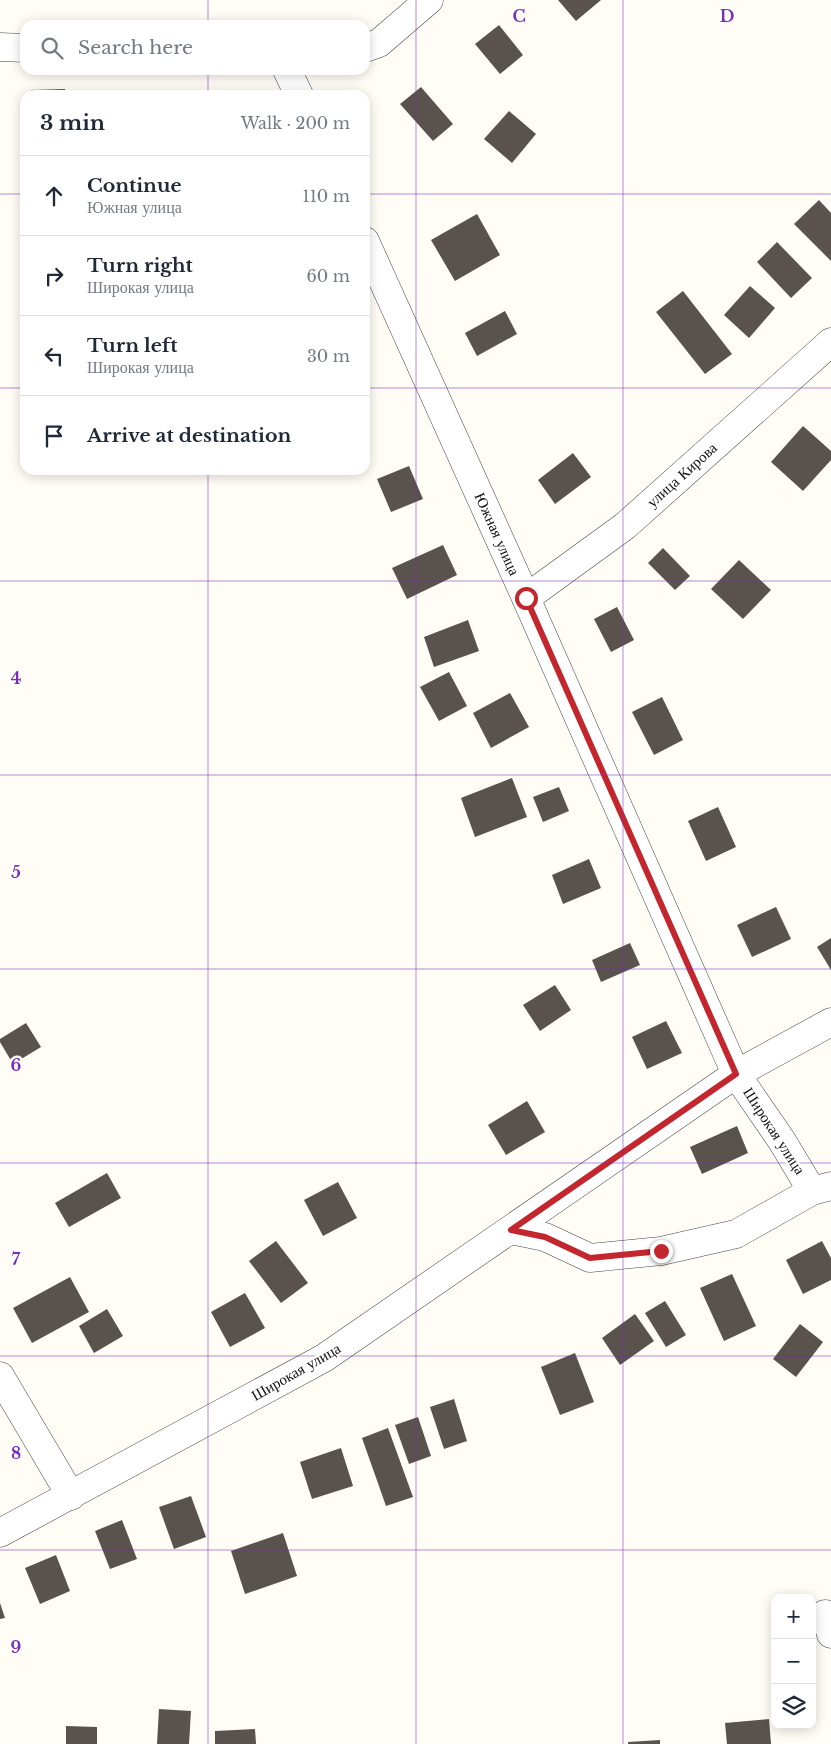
<!DOCTYPE html>
<html lang="en">
<head>
<meta charset="utf-8">
<style>
  body { margin:0; font-family:"Libre Baskerville",serif; background:#f2f2f3; color:#1f2937 }
  .controls { position:absolute; right:15px; bottom:15px; display:grid; overflow:hidden; border-radius:10px; box-shadow:0 2px 12px #0003 }
  .controls button { width:45px; height:45px; display:grid; place-items:center; padding:0; border:0; border-bottom:1px solid #e0e1e3; background:#fff; color:#1f2937; font:25px sans-serif }
  .stop { position:absolute; width:15px; height:15px; margin:-11px; border:4px solid #c4262e; border-radius:50%; background:#fff }
  .stop.end { background:#c4262e; border-color:#fff; box-shadow:0 1px 5px #0008 }
  .list { margin:0; padding:0; list-style:none }
  h2 { display:flex; justify-content:space-between; align-items:center; height:65px; margin:0; padding:0 20px; font-size:21px }
  h2 small { font-size:16px; font-weight:400; color:#747a83 }
  .list li { display:grid; grid-template-columns:32px 1fr auto; gap:15px; align-items:center; box-sizing:border-box; height:80px; padding:0 20px; border-top:1px solid #e0e1e3 }
  .list b { display:block; font-size:19px; white-space:nowrap }
  .list p { margin:0; font-size:16px; white-space:nowrap; color:#747a83 }
  .list em { font-size:16px; font-style:normal; color:#747a83 }
  .icon { flex:none; width:28px; height:28px; fill:none; stroke:currentColor; stroke-width:2; stroke-linecap:round; stroke-linejoin:round }
  .map { position:relative; flex:none; width:831px; height:1744px; overflow:hidden }
  .search { position:absolute; background:#fff; box-shadow:0 2px 12px #0003; left:20px; top:20px; width:350px; height:55px; display:flex; align-items:center; gap:12px; box-sizing:border-box; padding:0 18px; border-radius:15px; color:#747a83; font-size:19px }
  .panel { position:absolute; background:#fff; box-shadow:0 2px 12px #0003; left:20px; top:90px; width:350px; height:385px; border-radius:15px }
  .map>svg:first-child { display:block }
  .building { fill:#5a524d }
  .lines { fill:none; stroke-linecap:round; stroke-linejoin:round }
  .minor-casing { stroke:#444; stroke-width:29 }
  .minor { stroke:#fff; stroke-width:28 }
  .route { stroke:#c4262e; stroke-width:6 }
  .grid { fill:none; stroke:#7b2cbf; stroke-width:1; stroke-opacity:0.55 }
  .labels { text-anchor:middle; stroke-width:5; stroke-linejoin:round; paint-order:stroke }
  .street-label { font-size:15px; fill:#111; stroke:#fff }
  .grid-label { font-size:16px; text-anchor:middle; font-weight:bold; fill:#7b2cbf; stroke:#fff; stroke-width:5; stroke-linejoin:round; paint-order:stroke }
</style>
</head>
<body>
<div class="map">
<svg width="831" height="1744" viewBox="0 0 831 1744">
  <rect width="100%" height="100%" fill="#fffdf5"/>
  <!-- building -->
  <g class="building">
    <path d="M558,0H601L576,21Z"/>
    <path d="M499,25L523,55L500,74L475,44Z"/>
    <path d="M421,87L453,124L433,141L400,104Z"/>
    <path d="M65,89V95H31V90Z"/>
    <path d="M148,90V95H102V91Z"/>
    <path d="M509,111L536,134L512,163L484,139Z"/>
    <path d="M819,200L831,213V261L794,224Z"/>
    <path d="M477,214L500,255L455,281L431,240Z"/>
    <path d="M777,242L812,278L791,298L757,262Z"/>
    <path d="M750,286L775,308L749,338L724,315Z"/>
    <path d="M683,291L732,354L705,374L656,312Z"/>
    <path d="M505,311L517,334L477,356L465,333Z"/>
    <path d="M803,426L831,451V460L803,491L771,462Z"/>
    <path d="M573,453L591,477L555,504L538,480Z"/>
    <path d="M409,466L423,499L391,512L377,479Z"/>
    <path d="M443,545L457,575L407,599L392,568Z"/>
    <path d="M663,548L690,576L675,590L648,563Z"/>
    <path d="M739,560L771,590L743,619L711,589Z"/>
    <path d="M617,607L634,640L611,652L594,619Z"/>
    <path d="M468,620L479,651L434,667L424,637Z"/>
    <path d="M449,672L467,706L439,721L420,687Z"/>
    <path d="M510,693L529,727L491,748L473,713Z"/>
    <path d="M662,697L683,740L654,755L632,712Z"/>
    <path d="M512,778L527,817L475,837L461,798Z"/>
    <path d="M559,787L569,811L543,822L533,797Z"/>
    <path d="M718,807L736,847L706,861L688,821Z"/>
    <path d="M589,859L601,888L563,904L552,875Z"/>
    <path d="M776,907L791,939L752,957L737,925Z"/>
    <path d="M831,938V970L817,947Z"/>
    <path d="M630,943L640,965L601,982L592,960Z"/>
    <path d="M555,985L571,1010L540,1031L523,1005Z"/>
    <path d="M666,1021L682,1053L647,1069L632,1037Z"/>
    <path d="M26,1023L41,1047L13,1064L0,1042V1039Z"/>
    <path d="M527,1101L545,1132L506,1155L488,1125Z"/>
    <path d="M737,1126L748,1153L702,1174L690,1147Z"/>
    <path d="M107,1173L121,1198L69,1227L55,1203Z"/>
    <path d="M338,1182L357,1218L323,1236L304,1200Z"/>
    <path d="M276,1241L308,1283L281,1303L249,1261Z"/>
    <path d="M822,1241L831,1258V1280L803,1294L786,1260Z"/>
    <path d="M732,1274L756,1326L724,1341L700,1288Z"/>
    <path d="M70,1277L89,1312L32,1343L13,1308Z"/>
    <path d="M245,1293L265,1328L230,1347L211,1312Z"/>
    <path d="M665,1301L686,1335L666,1347L645,1313Z"/>
    <path d="M107,1309L123,1336L94,1353L79,1326Z"/>
    <path d="M635,1314L654,1341L620,1365L602,1338Z"/>
    <path d="M800,1324L823,1342L796,1377L773,1359Z"/>
    <path d="M575,1353L594,1402L560,1415L541,1367Z"/>
    <path d="M454,1399L467,1441L444,1449L430,1407Z"/>
    <path d="M418,1417L431,1456L409,1464L395,1425Z"/>
    <path d="M388,1428L413,1497L386,1506L362,1438Z"/>
    <path d="M341,1448L353,1486L312,1499L300,1462Z"/>
    <path d="M191,1496L206,1537L174,1549L159,1507Z"/>
    <path d="M122,1520L137,1559L110,1569L95,1531Z"/>
    <path d="M283,1533L297,1576L245,1594L231,1551Z"/>
    <path d="M56,1555L70,1591L40,1604L25,1568Z"/>
    <path d="M0,1603L5,1618L0,1619Z"/>
    <path d="M159,1709L191,1711L189,1744H157Z"/>
    <path d="M769,1719L771,1744H727L725,1723Z"/>
    <path d="M66,1726L97,1727V1744H66Z"/>
    <path d="M255,1729L256,1744H215V1731Z"/>
    <path d="M660,1740V1744H628V1742Z"/>
  </g>
  <g class="lines">
    <defs>
      <g id="minor">
        <path d="M0,47L25,48"/>
        <path d="M365,48L379,43L429,0"/>
        <path d="M287,70L299,95"/>
        <path d="M365,241L526,598L736,1074L782,1141L812,1191L831,1186"/>
        <path d="M526,598L625,526L831,342"/>
        <path d="M511,1230L545,1237L590,1258L661,1251L736,1234L812,1191"/>
        <path d="M0,1376L71,1496"/>
        <path d="M0,1533L324,1358L736,1074L831,1022"/>
        <path d="M825,1614L831,1634"/>
      </g>
    </defs>
    <!-- minor casing -->
    <use href="#minor" class="minor-casing"/>
    <!-- minor -->
    <use href="#minor" class="minor"/>
  </g>
  <g class="lines">
    <!-- route -->
    <path class="route" d="M526,598L736,1074L511,1230L545,1237L590,1258L661,1251"/>
  </g>
  <!-- grid -->
  <path class="grid" d="M208,0V25M416,0V1744M623,0V1744M208,70V95M0,194H25M365,194H831M0,388H25M365,388H831M208,470V1744M0,581H831M0,775H831M0,969H831M0,1163H831M0,1356H831M0,1550H831"/>
  <g class="labels">
    <!-- street labels -->
    <g class="street-label">
      <text transform="translate(682 475) rotate(-42)" y="5">улица Кирова</text>
      <text transform="translate(497 534) rotate(66)" y="5">Южная улица</text>
      <text transform="translate(774 1131) rotate(57)" y="5">Широкая улица</text>
      <text transform="translate(296 1372) rotate(-30)" y="5">Широкая улица</text>
    </g>
  </g>
  <g class="grid-label">
    <text x="519" y="22">C</text>
    <text x="727" y="22">D</text>
    <text x="16" y="684">4</text>
    <text x="16" y="878">5</text>
    <text x="16" y="1071">6</text>
    <text x="16" y="1265">7</text>
    <text x="16" y="1459">8</text>
    <text x="16" y="1653">9</text>
  </g>
</svg>
<div class="controls">
<button>+</button>
<button>−</button>
<button><svg class="icon" aria-label="layers" viewBox="0 0 24 24"><path d="M12 4l9 5-9 5-9-5zM3 14l9 5 9-5"/></svg></button>
</div>
<div class="stop" style="left:526px;top:598px"></div>
<div class="stop end" style="left:661px;top:1251px"></div>
<div class="search"><svg class="icon" aria-label="search" viewBox="0 0 24 24"><circle cx="10" cy="10" r="6"/><path d="M15 15l6 6"/></svg>Search here</div>
<section class="panel">
<h2>3 min<small>Walk · 200 m</small></h2>
<ul class="list">
<li><svg class="icon" aria-label="ahead" viewBox="0 0 24 24"><path d="M12 20V5M6 11l6-6 6 6"/></svg><div><b>Continue</b><p>Южная улица</p></div><em>110 m</em></li>
<li><svg class="icon" aria-label="right" viewBox="0 0 24 24"><path d="M7 20v-9h11M14 6l5 5-5 5"/></svg><div><b>Turn right</b><p>Широкая улица</p></div><em>60 m</em></li>
<li><svg class="icon" aria-label="left" viewBox="0 0 24 24"><path d="M17 20v-9H6M10 6l-5 5 5 5"/></svg><div><b>Turn left</b><p>Широкая улица</p></div><em>30 m</em></li>
<li><svg class="icon" aria-label="arrive" viewBox="0 0 24 24"><path d="M6 21V4h12l-3 4 3 4H6"/></svg><div><b>Arrive at destination</b></div></li>
</ul>
</section>
</div>
</body>
</html>
